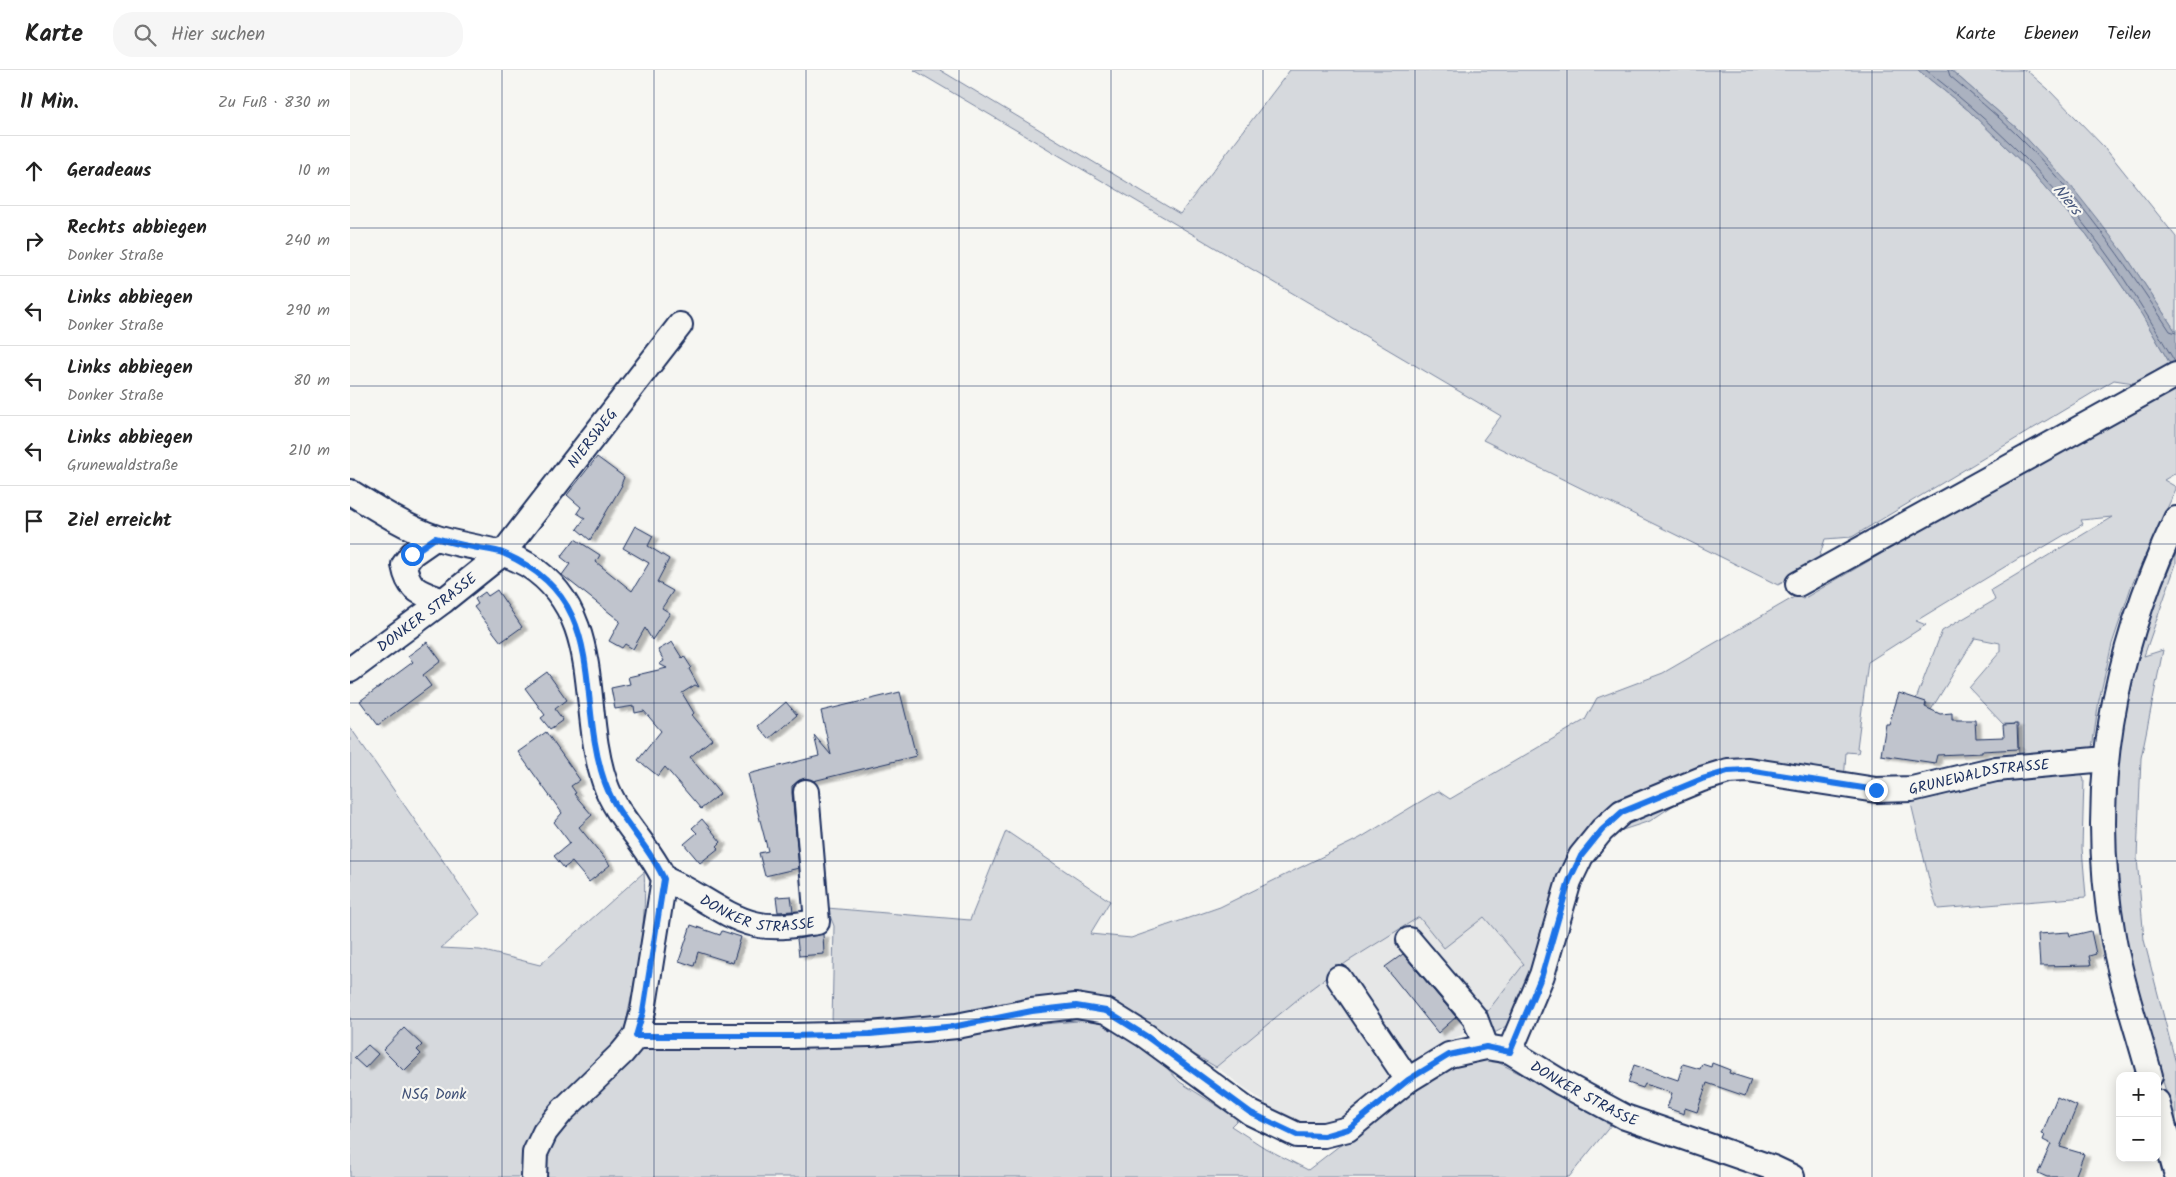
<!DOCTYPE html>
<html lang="de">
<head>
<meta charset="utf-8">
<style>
  body { margin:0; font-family:Kalam,sans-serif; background:#f6f6f6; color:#222 }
  .controls { position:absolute; right:15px; bottom:15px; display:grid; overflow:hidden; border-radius:10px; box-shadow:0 2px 12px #0003 }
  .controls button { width:45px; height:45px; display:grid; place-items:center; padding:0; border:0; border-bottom:1px solid #e0e0e0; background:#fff; color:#222; font:25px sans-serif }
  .stop { position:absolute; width:15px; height:15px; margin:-11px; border:4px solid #1a73e8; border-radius:50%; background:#fff }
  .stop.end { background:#1a73e8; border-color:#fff; box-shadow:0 1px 5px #0008 }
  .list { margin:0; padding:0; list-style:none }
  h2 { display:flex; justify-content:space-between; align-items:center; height:65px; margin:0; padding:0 20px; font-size:21px }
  h2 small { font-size:16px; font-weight:400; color:#767676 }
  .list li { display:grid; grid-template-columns:32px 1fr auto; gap:15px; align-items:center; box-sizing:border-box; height:70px; padding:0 20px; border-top:1px solid #e0e0e0 }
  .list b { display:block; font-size:19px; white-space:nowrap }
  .list p { margin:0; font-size:16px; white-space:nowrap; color:#767676 }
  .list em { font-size:16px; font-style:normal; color:#767676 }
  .icon { flex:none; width:28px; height:28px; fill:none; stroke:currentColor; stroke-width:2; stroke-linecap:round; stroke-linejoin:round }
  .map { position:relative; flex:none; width:1826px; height:1107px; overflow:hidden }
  header { display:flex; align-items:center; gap:30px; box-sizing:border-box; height:70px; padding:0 25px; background:#fff; border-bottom:1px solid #e0e0e0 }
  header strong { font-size:24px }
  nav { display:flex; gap:28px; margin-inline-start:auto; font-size:18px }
  .search { width:350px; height:45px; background:#f6f6f6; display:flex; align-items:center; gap:12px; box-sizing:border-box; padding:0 18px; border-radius:20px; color:#767676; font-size:19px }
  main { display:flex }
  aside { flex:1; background:#fff }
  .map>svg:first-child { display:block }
  .built { fill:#e6e7e7 }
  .green { fill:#d6d9dd; stroke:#78849e }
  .water { fill:#abb2c0; stroke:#717e99 }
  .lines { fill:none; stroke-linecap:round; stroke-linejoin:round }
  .shore { stroke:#556385; stroke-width:1 }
  .building { fill:#c0c4cd; stroke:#1b2f5e; filter:url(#shadow) }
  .minor-casing { stroke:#1b2f5e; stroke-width:28 }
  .minor { stroke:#f6f6f2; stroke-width:24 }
  .route { stroke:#1a73e8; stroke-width:6 }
  .grid { fill:none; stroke:#1b2f5e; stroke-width:1; stroke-opacity:0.55 }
  .labels { text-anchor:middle; stroke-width:4.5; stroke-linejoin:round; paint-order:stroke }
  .street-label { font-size:15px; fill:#1b2f5e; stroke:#f6f6f2 }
  .park-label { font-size:15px; fill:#405177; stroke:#f6f6f2 }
  .water-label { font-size:16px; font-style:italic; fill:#46567b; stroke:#f6f6f2 }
</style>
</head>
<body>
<header>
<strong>Karte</strong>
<div class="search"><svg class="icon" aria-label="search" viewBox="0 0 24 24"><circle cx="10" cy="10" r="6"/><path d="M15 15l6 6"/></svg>Hier suchen</div>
<nav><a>Karte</a><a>Ebenen</a><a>Teilen</a></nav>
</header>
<main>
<aside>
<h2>11 Min.<small>Zu Fuß · 830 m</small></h2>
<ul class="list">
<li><svg class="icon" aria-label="ahead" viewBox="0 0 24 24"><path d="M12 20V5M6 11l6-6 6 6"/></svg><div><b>Geradeaus</b></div><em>10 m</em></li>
<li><svg class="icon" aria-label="right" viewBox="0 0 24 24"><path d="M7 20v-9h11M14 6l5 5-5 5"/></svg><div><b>Rechts abbiegen</b><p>Donker Straße</p></div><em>240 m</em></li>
<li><svg class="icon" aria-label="left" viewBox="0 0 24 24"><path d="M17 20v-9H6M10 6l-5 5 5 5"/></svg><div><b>Links abbiegen</b><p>Donker Straße</p></div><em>290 m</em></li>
<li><svg class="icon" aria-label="left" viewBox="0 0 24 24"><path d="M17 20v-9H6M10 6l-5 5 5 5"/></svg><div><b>Links abbiegen</b><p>Donker Straße</p></div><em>80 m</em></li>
<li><svg class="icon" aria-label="left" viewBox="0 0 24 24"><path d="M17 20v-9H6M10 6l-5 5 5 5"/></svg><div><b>Links abbiegen</b><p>Grunewaldstraße</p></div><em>210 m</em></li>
<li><svg class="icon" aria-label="arrive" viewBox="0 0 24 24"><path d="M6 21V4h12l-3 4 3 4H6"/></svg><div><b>Ziel erreicht</b></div></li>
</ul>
</aside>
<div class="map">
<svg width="1826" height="1107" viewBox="0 0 1826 1107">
  <defs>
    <filter id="shadow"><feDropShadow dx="5.5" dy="3" stdDeviation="1" flood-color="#0004"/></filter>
  </defs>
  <rect width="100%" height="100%" fill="#f6f6f2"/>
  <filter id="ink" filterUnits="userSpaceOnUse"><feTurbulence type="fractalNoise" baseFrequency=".02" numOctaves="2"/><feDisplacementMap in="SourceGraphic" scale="10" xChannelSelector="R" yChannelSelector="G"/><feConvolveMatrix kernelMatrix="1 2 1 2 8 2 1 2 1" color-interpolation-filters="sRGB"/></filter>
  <g filter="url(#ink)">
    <!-- built -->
    <path class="built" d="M1069,847H1134L1174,894L1124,959L1097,972L1002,1048L987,1055H958L937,1049L866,997L954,924L997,892Z"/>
    <!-- green -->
    <g class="green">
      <path d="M564,0H590L830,144L940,0H1568L1618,40L1680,100L1737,165L1792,245L1826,304V403L1814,410L1826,417V419L1781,517L1762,574L1749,630L1742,678L1736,686L1669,691L1668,654H1653L1619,618L1650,582V573L1625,568L1576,648L1571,651L1577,633L1566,629L1592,561L1645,530L1641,520L1762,447L1731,450L1733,454L1677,487H1671L1566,551L1576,555L1518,592L1507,678L1509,679L1508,683L1496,682L1494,712L1404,696L1279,731L1272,727L1263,732L1261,742L1166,948C1149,961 1145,968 1124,959L1174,894L1134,847L1094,878L1069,847L997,892L954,924L866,997L755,933H689L524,955H482L484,856L477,838L620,850L656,761L760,831L740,864L781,868L870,837L1010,768L1088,721L1100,729L1235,650L1247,628L1313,603L1446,526L1453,529L1624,430L1790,314L1764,310L1502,467L1475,469L1467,494L1428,515L1133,370L1151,346Z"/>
      <path d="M1601,0H1676L1698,19L1755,78L1826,167V262L1774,183L1669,60Z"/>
      <path d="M1826,483V494L1794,586L1813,580L1791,688L1787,788L1794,870L1826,994V1056C1809,996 1789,935 1776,874C1755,767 1765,656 1797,553C1805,529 1817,506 1826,483Z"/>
      <path d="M0,657L130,844L91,878L130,880L190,895L294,802C298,859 283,917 272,972L598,967L694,954L751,949L816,997L830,1012L888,1049L881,1056L915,1078L958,1100L989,1076L1006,1067L1093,995L1134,985L1259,1050L1256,1053L1261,1055L1219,1107H0Z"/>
      <path d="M1731,702L1734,710L1732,778L1736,827L1588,839L1582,822L1559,725L1642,704Z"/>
      <path d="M1361,710L1300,751L1251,767L1274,746Z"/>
    </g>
    <!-- water -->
    <path class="water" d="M1568,0H1601L1669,60L1721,116L1774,183L1826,262V304L1792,245L1737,165L1680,100L1618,40Z"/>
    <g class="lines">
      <!-- shore -->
      <g class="shore">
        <path d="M1576,0C1636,47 1693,101 1740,162C1772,202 1799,248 1825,292"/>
        <path d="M1598,0L1600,6C1622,25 1645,43 1666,64C1726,122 1774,191 1820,261L1826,263"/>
      </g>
    </g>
    <!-- building -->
    <g class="building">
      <path d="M247,387L274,407L271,415H272L240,470L227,459L235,448L227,443L231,437L217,425Z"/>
      <path d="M285,456L303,466L298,476L319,489L307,512L323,521L312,538L320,543L302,570L295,558L283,579L275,574L272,578L259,571L270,551L212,505L220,494L211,487L225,469L250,485L246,492L282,521L299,493L273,478Z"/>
      <path d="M147,520L172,557L151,572L124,537L128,534L125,529L135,522L138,526Z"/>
      <path d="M77,572L91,591L73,605L81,616L28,655L10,631L63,592L58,586Z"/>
      <path d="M322,572L332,588L334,586L341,597L339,599L349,617L345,615L332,623L344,643L342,645L362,669L340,687L370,724L351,739L315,697L308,706L288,690L311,661L294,641L285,643L284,636L265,639L261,618L280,614L278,607L317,598L309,594L314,591L308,580Z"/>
      <path d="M197,602L217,630L205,639L213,650L200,659L191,648L195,645L175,618Z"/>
      <path d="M550,622L566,686L463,711L455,708L448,711L442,716V723L449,798L415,806L409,783L418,781L398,704L469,686L464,665L481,685L471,641Z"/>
      <path d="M1549,623L1576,632L1575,637L1590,644L1602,643V650H1625L1626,668L1654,667L1653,655L1667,654L1668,679L1632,681V683L1587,685L1585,693L1531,685L1536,654H1539Z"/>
      <path d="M436,632L447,645L419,669L408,656Z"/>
      <path d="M196,662L230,710L221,716L226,723L224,724L242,745L229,757L260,795L239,812L222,792L214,798L204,786L220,773L204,752L212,743L168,682Z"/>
      <path d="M352,749L371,772L367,776L369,778L350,793L334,774L347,763L342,758Z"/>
      <path d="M441,826L443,841L428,842L426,827Z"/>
      <path d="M341,855L370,865L372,861L391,867L383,893L348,882L344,896L329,891Z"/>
      <path d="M1741,861L1746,884L1739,886L1741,895L1690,896L1688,864L1719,862L1720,866Z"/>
      <path d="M473,864L474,884L449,886L447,869Z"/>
      <path d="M1053,884L1106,947L1088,963L1035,897Z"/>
      <path d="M54,958L72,975L67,980L71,984L54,1001L33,980Z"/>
      <path d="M18,975L28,984L15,998L4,988Z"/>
      <path d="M1362,993L1380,1000L1379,1003L1401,1010L1395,1026L1357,1013L1347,1042L1335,1038L1334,1044L1317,1038L1322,1023L1295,1014L1293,1018L1278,1013L1284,995L1328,1010L1333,994L1350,999L1352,994L1361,997Z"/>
      <path d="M1707,1027L1727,1036L1710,1077L1734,1084L1725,1107H1697L1688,1103L1701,1074L1693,1070L1695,1065L1692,1064Z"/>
    </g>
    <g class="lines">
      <defs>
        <g id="minor">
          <path d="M0,422C27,439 57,458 87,468C117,478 151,478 178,495C256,545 229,638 255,713C267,749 299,775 314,809L293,941L286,966L272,983L212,1041L195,1062L185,1083L184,1107"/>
          <path d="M85,468L62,484L54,495C59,522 70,522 93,531"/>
          <path d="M1448,514L1826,305"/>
          <path id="s1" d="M0,600L93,531L153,483L330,255"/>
          <path id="s2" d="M314,809C346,821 372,846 405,854C425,859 446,855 467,852L456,722"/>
          <path d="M1059,870L1125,948L1136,977"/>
          <path d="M989,908L1058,1010"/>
          <path id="s3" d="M286,966H442L520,964L607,956L682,941L726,936L756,941L796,966L901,1043L947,1065H974L998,1059L1058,1010L1099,985L1136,977L1160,981L1212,1013L1275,1047L1423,1098L1442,1107"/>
          <path id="s4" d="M1160,981L1192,905L1219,811L1231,786L1252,760L1272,742L1352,709L1378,701L1398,700L1526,720L1562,719L1646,699L1756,689"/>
          <path d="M1800,1006C1788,960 1771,914 1763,866C1737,720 1763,583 1826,449"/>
          <path d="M1807,1032L1826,1102"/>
        </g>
      </defs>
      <!-- minor casing -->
      <use href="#minor" class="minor-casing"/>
      <!-- minor -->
      <use href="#minor" class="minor"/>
    </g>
  </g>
  <g class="lines" filter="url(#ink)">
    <!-- route -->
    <path class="route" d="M62,484L85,468C96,471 107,474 118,476C130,479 144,479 155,484C262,531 224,625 255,713C268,749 299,775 314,809L293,942L286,966H442L520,964L607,956L682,941L726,936L756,941L796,966L901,1043L947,1065L974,1066L998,1059L1058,1010L1099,985L1136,977L1160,982L1192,905L1219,811L1231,786L1252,760L1272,742L1352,709L1378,701L1398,700L1526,720"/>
  </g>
  <!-- grid -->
  <path class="grid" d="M152,0V1107M304,0V1107M456,0V1107M609,0V1107M761,0V1107M913,0V1107M1065,0V1107M1217,0V1107M1370,0V1107M1522,0V1107M1674,0V1107M0,158H1826M0,316H1826M0,474H1826M0,633H1826M0,791H1826M0,949H1826"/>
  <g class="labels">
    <!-- street labels -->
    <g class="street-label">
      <text dy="5" stroke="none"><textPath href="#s1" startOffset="338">NIERSWEG</textPath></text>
      <text dy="5" stroke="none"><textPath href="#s1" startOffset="96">DONKER STRASSE</textPath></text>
      <text dy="5" stroke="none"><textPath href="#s4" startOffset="636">GRUNEWALDSTRASSE</textPath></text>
      <text dy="5" stroke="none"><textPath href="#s2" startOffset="102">DONKER STRASSE</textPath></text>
      <text dy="5" stroke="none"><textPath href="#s3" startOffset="1026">DONKER STRASSE</textPath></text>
    </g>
    <!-- park labels -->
    <g class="park-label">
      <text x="84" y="1029">NSG Donk</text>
    </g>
    <!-- water labels -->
    <g class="water-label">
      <text transform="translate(1718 129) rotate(50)" y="6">Niers</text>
    </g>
  </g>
</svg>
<div class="controls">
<button>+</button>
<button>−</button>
</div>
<div class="stop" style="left:62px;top:484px"></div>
<div class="stop end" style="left:1526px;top:720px"></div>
</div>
</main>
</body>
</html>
